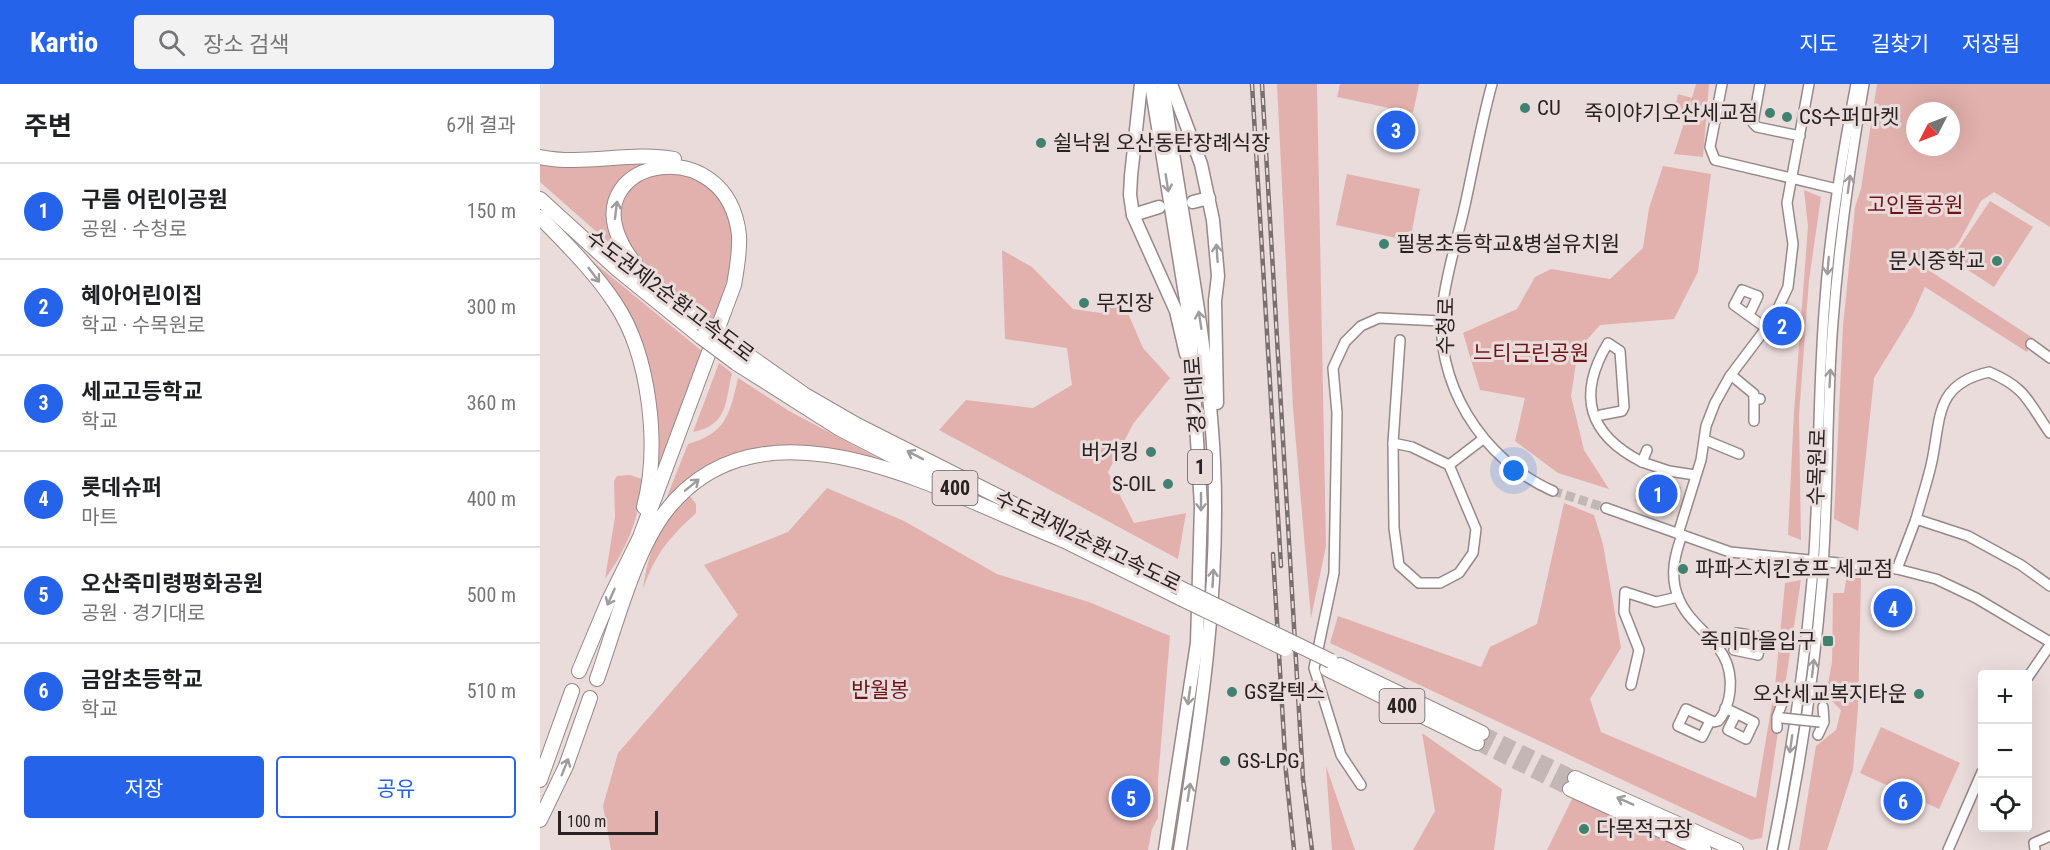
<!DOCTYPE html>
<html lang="ko">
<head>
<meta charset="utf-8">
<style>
  body { margin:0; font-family:"Roboto Condensed","Noto Sans KR",sans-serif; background:#f2f2f2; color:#202124 }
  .controls { position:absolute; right:18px; bottom:18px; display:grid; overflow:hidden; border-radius:6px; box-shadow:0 6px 24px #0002 }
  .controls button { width:54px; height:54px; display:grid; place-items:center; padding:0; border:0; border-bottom:2px solid #e0e0e0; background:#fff; color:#202124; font:30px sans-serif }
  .compass { position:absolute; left:1366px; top:18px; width:54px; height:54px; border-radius:50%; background:#fff; box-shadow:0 6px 24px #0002; rotate:228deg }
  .scale { position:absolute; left:18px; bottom:15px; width:100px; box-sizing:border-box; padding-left:6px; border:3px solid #282322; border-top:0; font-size:16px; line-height:21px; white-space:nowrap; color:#282322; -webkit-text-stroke:4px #eadcdb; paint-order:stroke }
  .you { position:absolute; left:974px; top:387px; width:21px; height:21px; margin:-15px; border:4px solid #fff; border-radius:50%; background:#1a73e8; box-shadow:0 0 0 9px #1a73e833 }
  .badge { display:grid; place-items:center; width:39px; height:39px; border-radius:50%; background:#2563eb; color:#fff; font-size:20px; font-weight:700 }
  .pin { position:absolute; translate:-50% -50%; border:3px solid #fff; box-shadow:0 2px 6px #0006 }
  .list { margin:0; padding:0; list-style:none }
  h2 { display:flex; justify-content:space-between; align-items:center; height:78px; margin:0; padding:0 24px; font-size:26px }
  h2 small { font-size:20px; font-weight:400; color:#757577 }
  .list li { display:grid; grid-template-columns:39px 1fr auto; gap:18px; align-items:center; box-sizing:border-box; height:96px; padding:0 24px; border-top:2px solid #e0e0e0 }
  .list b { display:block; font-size:22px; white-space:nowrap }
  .list p { margin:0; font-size:20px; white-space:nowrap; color:#757577 }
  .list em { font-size:20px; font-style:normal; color:#757577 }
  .actions { display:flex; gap:12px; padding:18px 24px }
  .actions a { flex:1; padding:14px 0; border:2px solid #2563eb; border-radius:6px; text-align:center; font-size:21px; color:#2563eb }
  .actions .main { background:#2563eb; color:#fff }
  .icon { flex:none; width:33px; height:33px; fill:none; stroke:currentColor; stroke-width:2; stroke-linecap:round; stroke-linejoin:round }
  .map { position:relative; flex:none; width:1510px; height:766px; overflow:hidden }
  header { display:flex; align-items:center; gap:36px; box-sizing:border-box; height:84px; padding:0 30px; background:#2563eb; color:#fff }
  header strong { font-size:28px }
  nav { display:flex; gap:33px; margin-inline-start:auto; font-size:21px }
  .search { width:420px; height:54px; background:#f2f2f2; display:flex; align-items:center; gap:15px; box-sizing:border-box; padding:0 21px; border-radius:6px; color:#757577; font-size:22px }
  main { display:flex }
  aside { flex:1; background:#fff }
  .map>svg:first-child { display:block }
  .green { fill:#e2b1ad; fill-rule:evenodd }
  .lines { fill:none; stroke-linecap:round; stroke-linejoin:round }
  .minor-tunnel { stroke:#c3b7b6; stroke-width:9; stroke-dasharray:9 4.5; stroke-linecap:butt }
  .highway-tunnel { stroke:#c3b7b6; stroke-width:14; stroke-dasharray:14 7; stroke-linecap:butt }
  .minor-casing { stroke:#968988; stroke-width:12 }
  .major-casing { stroke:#968988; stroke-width:15 }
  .highway-casing { stroke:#968988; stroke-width:16 }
  .minor { stroke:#fff; stroke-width:9 }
  .major { stroke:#fff; stroke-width:12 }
  .highway { stroke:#fff; stroke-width:14 }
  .rail-casing { stroke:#786f6e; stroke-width:4.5 }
  .rail { stroke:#eadcdb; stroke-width:2; stroke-dasharray:7; stroke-linecap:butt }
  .minor-bridge-casing { stroke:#968988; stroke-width:12; stroke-linecap:butt }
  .highway-bridge-casing { stroke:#968988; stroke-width:16; stroke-linecap:butt }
  .minor-bridge { stroke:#fff; stroke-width:9 }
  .highway-bridge { stroke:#fff; stroke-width:14 }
  .oneway { stroke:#9e9c9c }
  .poi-dot { fill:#41816f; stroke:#eadcdb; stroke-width:2 }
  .labels { text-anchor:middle; stroke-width:6; stroke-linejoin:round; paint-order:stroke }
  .shield { fill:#eadcdb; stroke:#625a5a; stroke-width:1.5 }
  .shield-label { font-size:20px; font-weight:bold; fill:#282322 }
  .poi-label { font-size:21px; fill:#282322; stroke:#eadcdb; text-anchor:start }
  .park-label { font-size:21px; fill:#6d1418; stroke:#eadcdb }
  .street-label { font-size:21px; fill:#282322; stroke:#eadcdb }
</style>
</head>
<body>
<header>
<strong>Kartio</strong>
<div class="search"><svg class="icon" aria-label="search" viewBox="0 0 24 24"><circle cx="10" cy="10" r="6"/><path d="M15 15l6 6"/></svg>장소 검색</div>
<nav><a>지도</a><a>길찾기</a><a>저장됨</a></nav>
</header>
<main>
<aside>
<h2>주변<small>6개 결과</small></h2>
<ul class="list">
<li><span class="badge">1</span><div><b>구름 어린이공원</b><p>공원 · 수청로</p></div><em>150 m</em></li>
<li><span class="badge">2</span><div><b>혜아어린이집</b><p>학교 · 수목원로</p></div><em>300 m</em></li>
<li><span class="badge">3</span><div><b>세교고등학교</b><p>학교</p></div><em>360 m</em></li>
<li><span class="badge">4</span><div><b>롯데슈퍼</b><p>마트</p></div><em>400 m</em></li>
<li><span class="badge">5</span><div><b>오산죽미령평화공원</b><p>공원 · 경기대로</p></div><em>500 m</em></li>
<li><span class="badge">6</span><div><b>금암초등학교</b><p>학교</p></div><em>510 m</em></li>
</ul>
<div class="actions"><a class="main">저장</a><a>공유</a></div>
</aside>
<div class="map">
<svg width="1510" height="766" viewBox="0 0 1510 766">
  <rect width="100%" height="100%" fill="#eadcdb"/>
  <!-- green -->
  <g class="green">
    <path d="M737,0H777L786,462L771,534L753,324Z"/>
    <path d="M800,0H879L873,29L797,13Z"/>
    <path d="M1156,0H1169L1163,73L1134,70L1152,14L1143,38L1133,35L1138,10L1152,14Z"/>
    <path d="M1337,0H1510V143L1454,108L1441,117L1419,158L1393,189L1493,254L1487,268L1385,203L1372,232L1334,294L1318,447L1294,435L1303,242L1315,123L1321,105ZM1375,27H1411V63H1375Z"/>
    <path d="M0,78H122L73,117L84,172L0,98Z"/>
    <path d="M1123,82L1171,90L1158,188L1134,235L1060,241L1038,266L1031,312L1044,366L1069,405L1018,389L975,357L985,314L940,306L923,249L977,225L995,193L1011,185L1070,195L1103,164L1109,124Z"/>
    <path d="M108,89C120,89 135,86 146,89C156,91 170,102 176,110C206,152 189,195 172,239L117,195L87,161L79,126L89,104Z"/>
    <path d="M807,90L880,105L870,157L796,141Z"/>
    <path d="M1264,106L1281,113L1269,196L1259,332L1261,456L1248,451L1254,328L1268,142Z"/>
    <path d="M1450,117L1493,143L1454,203L1411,175Z"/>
    <path d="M462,166L492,183L533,225L561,229L580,211L603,264L630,294L593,340L568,388L594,439L646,429L638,475L399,346L426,316L493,324L532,301L527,264L465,255Z"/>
    <path d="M46,172L163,268L113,402L102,267Z"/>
    <path d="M179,279L192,289C185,319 188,341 153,348Z"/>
    <path d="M198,294L249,327L345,378L318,371L190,376L122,425L148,360C187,349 190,329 198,294Z"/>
    <path d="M90,391L102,395C100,434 87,464 65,495L75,433L74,397L77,392Z"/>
    <path d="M1104,391L1141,403L1132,430L1095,417Z"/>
    <path d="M287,404L364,437L457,490L549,518L630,552L618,696V734L612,745L608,766H71L63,722L78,669L198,531L164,481L248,448Z"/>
    <path d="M149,411L156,420V429C128,455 116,469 103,505C109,463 120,440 149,411Z"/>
    <path d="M1024,419L1054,431L1063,460L1081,564L1050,615L1061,648L1216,714L1235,602L1245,499L1261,496L1222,754L1211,756L790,559L798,532L941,583L950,563L997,540Z"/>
    <path d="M1307,491L1321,494L1318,624L1313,686L1287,766H1259L1276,662L1296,646L1301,626L1286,611L1292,578L1293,509H1304Z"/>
    <path d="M1341,643L1420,679L1399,725L1320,689Z"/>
    <path d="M882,649L962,705L954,766H873L895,727Z"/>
    <path d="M786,682L815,766H792Z"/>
    <path d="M1034,711L1148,766H1007Z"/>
  </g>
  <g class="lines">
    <!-- minor-tunnel -->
    <path class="minor-tunnel" d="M1013,407L1066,424"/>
    <!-- highway-tunnel -->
    <g class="highway-tunnel">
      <path d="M942,649L1035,694"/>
      <path d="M937,659L1030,705"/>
    </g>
    <defs>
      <g id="minor">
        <path d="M952,0C941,40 934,80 925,121C918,153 907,186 903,219C892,297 942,376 1013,407"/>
        <path d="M1182,0L1170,63L1175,76L1297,105"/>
        <path d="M1220,0L1213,39L1217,43L1260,52"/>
        <path d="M1209,231L1218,212L1202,206L1194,221L1226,244"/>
        <path d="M860,256L853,359L872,363L909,381L943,355"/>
        <path d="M1491,260L1510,274"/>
        <path d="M1191,291L1214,310V314L1220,315"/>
        <path d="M1061,331L1082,327L1084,323L1080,267L1068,259C1036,312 1049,351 1102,378"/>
        <path d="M1214,337V314"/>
        <path d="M1165,356L1199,370"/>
        <path d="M853,359L854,444L859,481L879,499H900L919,489L933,469L936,445L909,381"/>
        <path d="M1107,366L1102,378L1129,387L1155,391"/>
        <path d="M1066,424L1190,468L1357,485L1396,495L1436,514L1510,558"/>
        <path d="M1376,435C1381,416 1388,396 1392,377C1401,333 1395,300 1449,288C1487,304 1488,318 1510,349"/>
        <path d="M1138,450L1161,376L1166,342L1175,319L1190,292L1233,235L1248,203L1253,160L1247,119L1269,0"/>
        <path d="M1142,451C1135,470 1130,490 1137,510C1150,549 1195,557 1190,607C1189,617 1185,630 1178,637L1174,638L1146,625L1138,642L1162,653L1170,637"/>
        <path d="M1357,485L1376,435L1428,452L1481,481L1510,502"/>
        <path d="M1197,549L1221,553L1218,571L1194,566Z"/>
        <path d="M1488,593L1510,561"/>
        <path d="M1091,601L1099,566L1084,528L1085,508L1116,518L1138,513"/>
        <path d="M1185,624L1214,638L1206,655L1188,646L1196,630"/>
        <path d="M1237,644V633L1243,617"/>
        <path d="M1278,651L1284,638L1283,623"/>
        <path d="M821,701L801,671L774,584L794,489L797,329L793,284L805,258L821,242L839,234L901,237"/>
        <path d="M1232,766C1250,677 1264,587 1272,497C1280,403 1277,309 1285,216C1290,143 1302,72 1316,0"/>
        <path d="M1243,766C1261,677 1275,587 1282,497C1289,411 1286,324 1293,238C1299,159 1310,79 1324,0"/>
        <path d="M1408,766L1442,688"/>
        <path d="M1495,766L1494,759L1510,752"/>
      </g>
      <g id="major">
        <path d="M601,0L591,92L590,111L593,131L636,227L646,270"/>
        <path d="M611,0L650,241L661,422L657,559L625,766"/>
        <path d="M623,0C639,126 668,250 674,378C680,509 660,637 640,766"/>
        <path d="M631,0L661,80L673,136L678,192L675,217L677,319"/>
        <path d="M653,118L669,114"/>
        <path d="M593,131L619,123"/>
      </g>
      <g id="highway">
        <path d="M0,73C45,82 90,67 134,75"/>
        <path d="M0,115L77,185L161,253"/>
        <path d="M0,133C26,160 54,187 75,219C110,271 120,363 104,423"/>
        <path d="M117,206L161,239"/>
        <path d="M201,266L265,311L317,341L634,501"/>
        <path d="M196,279L300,345L389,391"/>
        <path d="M517,453L642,515"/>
        <path d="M800,581L942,649"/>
        <path d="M787,585L937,659"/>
        <path d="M39,587L68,518L100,453L194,201C197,184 200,168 199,151C187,46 42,74 80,156C89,177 108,194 123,210"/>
        <path d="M57,595C75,545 94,468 126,427C225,300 410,412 523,456"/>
        <path d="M1035,694L1196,766"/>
        <path d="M0,696L32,607"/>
        <path d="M1030,705L1164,766"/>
        <path d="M0,736L26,682L50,614"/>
      </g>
    </defs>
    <!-- minor casing -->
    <use href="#minor" class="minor-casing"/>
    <!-- major casing -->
    <use href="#major" class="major-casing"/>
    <!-- highway casing -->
    <use href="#highway" class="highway-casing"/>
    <!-- minor -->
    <use href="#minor" class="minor"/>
    <!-- major -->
    <use href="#major" class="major"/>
    <!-- highway -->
    <use href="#highway" class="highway"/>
    <defs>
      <g id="rail">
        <path d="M712,0L741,482"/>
        <path d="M722,0L763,695L772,766"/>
        <path d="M733,470L746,688L754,766"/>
      </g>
    </defs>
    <!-- rail casing -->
    <use href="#rail" class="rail-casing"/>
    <!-- rail -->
    <use href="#rail" class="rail"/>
    <defs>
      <path id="minor-bridge" d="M1242,634L1280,638"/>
      <g id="highway-bridge">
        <path d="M161,239L201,266"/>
        <path d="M161,253L196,279"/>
        <path d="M634,501L791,577"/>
        <path d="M642,515L745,565"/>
      </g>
    </defs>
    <!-- minor-bridge casing -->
    <use href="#minor-bridge" class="minor-bridge-casing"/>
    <!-- highway-bridge casing -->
    <use href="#highway-bridge" class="highway-bridge-casing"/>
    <!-- minor-bridge -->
    <use href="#minor-bridge" class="minor-bridge"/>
    <!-- highway-bridge -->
    <use href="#highway-bridge" class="highway-bridge"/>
  </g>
  <!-- one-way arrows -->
  <defs><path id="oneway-shaft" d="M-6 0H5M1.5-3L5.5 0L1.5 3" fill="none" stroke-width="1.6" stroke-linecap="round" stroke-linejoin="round" transform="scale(1.5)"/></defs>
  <g class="oneway">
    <use href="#oneway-shaft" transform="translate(627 99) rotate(81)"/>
    <use href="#oneway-shaft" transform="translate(1309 100) rotate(-82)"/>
    <use href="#oneway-shaft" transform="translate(76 126) rotate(-83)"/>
    <use href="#oneway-shaft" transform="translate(677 169) rotate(-94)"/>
    <use href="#oneway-shaft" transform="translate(1288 182) rotate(95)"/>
    <use href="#oneway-shaft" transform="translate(54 191) rotate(53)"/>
    <use href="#oneway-shaft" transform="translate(660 236) rotate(-99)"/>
    <use href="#oneway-shaft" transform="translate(1290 294) rotate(-87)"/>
    <use href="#oneway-shaft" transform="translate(375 371) rotate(-153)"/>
    <use href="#oneway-shaft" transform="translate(152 401) rotate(-39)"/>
    <use href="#oneway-shaft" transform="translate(661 418) rotate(90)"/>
    <use href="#oneway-shaft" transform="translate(673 494) rotate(-87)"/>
    <use href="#oneway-shaft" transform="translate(71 513) rotate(114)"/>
    <use href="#oneway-shaft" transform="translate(1273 584) rotate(-83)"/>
    <use href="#oneway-shaft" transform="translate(649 612) rotate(98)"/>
    <use href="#oneway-shaft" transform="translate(1251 660) rotate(98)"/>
    <use href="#oneway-shaft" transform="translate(25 683) rotate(-68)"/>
    <use href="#oneway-shaft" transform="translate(649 708) rotate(-81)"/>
    <use href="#oneway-shaft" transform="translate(1085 717) rotate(-156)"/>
  </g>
  <!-- markers -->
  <g class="poi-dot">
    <circle cx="985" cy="24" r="6"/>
    <circle cx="1230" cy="29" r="6"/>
    <circle cx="1247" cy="33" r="6"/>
    <circle cx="501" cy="59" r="6"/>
    <circle cx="844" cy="160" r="6"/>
    <circle cx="1457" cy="177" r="6"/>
    <circle cx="544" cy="219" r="6"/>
    <circle cx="611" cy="368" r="6"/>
    <circle cx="628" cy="400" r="6"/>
    <circle cx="1143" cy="485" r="6"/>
    <rect x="1282" y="551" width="12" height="12" rx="3"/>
    <circle cx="692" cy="608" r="6"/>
    <circle cx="1379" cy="610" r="6"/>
    <circle cx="685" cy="677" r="6"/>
    <circle cx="1044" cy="745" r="6"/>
  </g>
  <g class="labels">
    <!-- shield labels -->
    <g class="shield">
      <rect x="648" y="366" width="24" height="34" rx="4.5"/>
      <rect x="392.5" y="387" width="45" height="34" rx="4.5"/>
      <rect x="839.5" y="605" width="45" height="34" rx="4.5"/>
    </g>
    <g class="shield-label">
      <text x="660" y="390">1</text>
      <text x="415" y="411">400</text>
      <text x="862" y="629">400</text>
    </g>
    <!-- poi labels -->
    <g class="poi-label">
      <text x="997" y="31">CU</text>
      <text x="1218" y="36" text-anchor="end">죽이야기오산세교점</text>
      <text x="1259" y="40">CS수퍼마켓</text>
      <text x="513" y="66">쉴낙원 오산동탄장례식장</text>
      <text x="856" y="167">필봉초등학교&amp;병설유치원</text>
      <text x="1445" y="184" text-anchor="end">문시중학교</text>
      <text x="556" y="226">무진장</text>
      <text x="599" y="375" text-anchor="end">버거킹</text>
      <text x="616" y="407" text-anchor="end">S-OIL</text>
      <text x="1155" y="492">파파스치킨호프 세교점</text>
      <text x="1276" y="564" text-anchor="end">죽미마을입구</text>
      <text x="704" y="615">GS칼텍스</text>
      <text x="1367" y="617" text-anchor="end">오산세교복지타운</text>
      <text x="697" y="684">GS-LPG</text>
      <text x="1056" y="752">다목적구장</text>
    </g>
    <!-- park labels -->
    <g class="park-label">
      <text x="1375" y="128">고인돌공원</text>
      <text x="991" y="276">느티근린공원</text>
      <text x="340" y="613">반월봉</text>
    </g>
    <!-- street labels -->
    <g class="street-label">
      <text transform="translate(130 212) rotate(37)" y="7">수도권제2순환고속도로</text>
      <text transform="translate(906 242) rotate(-89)" y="7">수청로</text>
      <text transform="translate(655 311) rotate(-94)" y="7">경기대로</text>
      <text transform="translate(1277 383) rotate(-88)" y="7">수목원로</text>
      <text transform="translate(548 457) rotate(26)" y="7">수도권제2순환고속도로</text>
    </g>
  </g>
</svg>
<div class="controls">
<button>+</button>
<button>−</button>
<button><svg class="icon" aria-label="locate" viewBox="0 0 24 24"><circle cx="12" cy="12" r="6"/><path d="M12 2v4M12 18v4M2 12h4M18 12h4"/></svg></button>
</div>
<svg class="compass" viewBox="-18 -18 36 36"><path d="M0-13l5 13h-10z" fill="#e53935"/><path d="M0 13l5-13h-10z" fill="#757577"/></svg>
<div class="scale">100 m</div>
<div class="you"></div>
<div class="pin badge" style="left:1118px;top:410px">1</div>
<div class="pin badge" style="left:1242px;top:242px">2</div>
<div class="pin badge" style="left:856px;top:46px">3</div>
<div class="pin badge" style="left:1353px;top:524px">4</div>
<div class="pin badge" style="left:591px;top:714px">5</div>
<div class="pin badge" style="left:1363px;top:717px">6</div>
</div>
</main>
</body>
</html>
